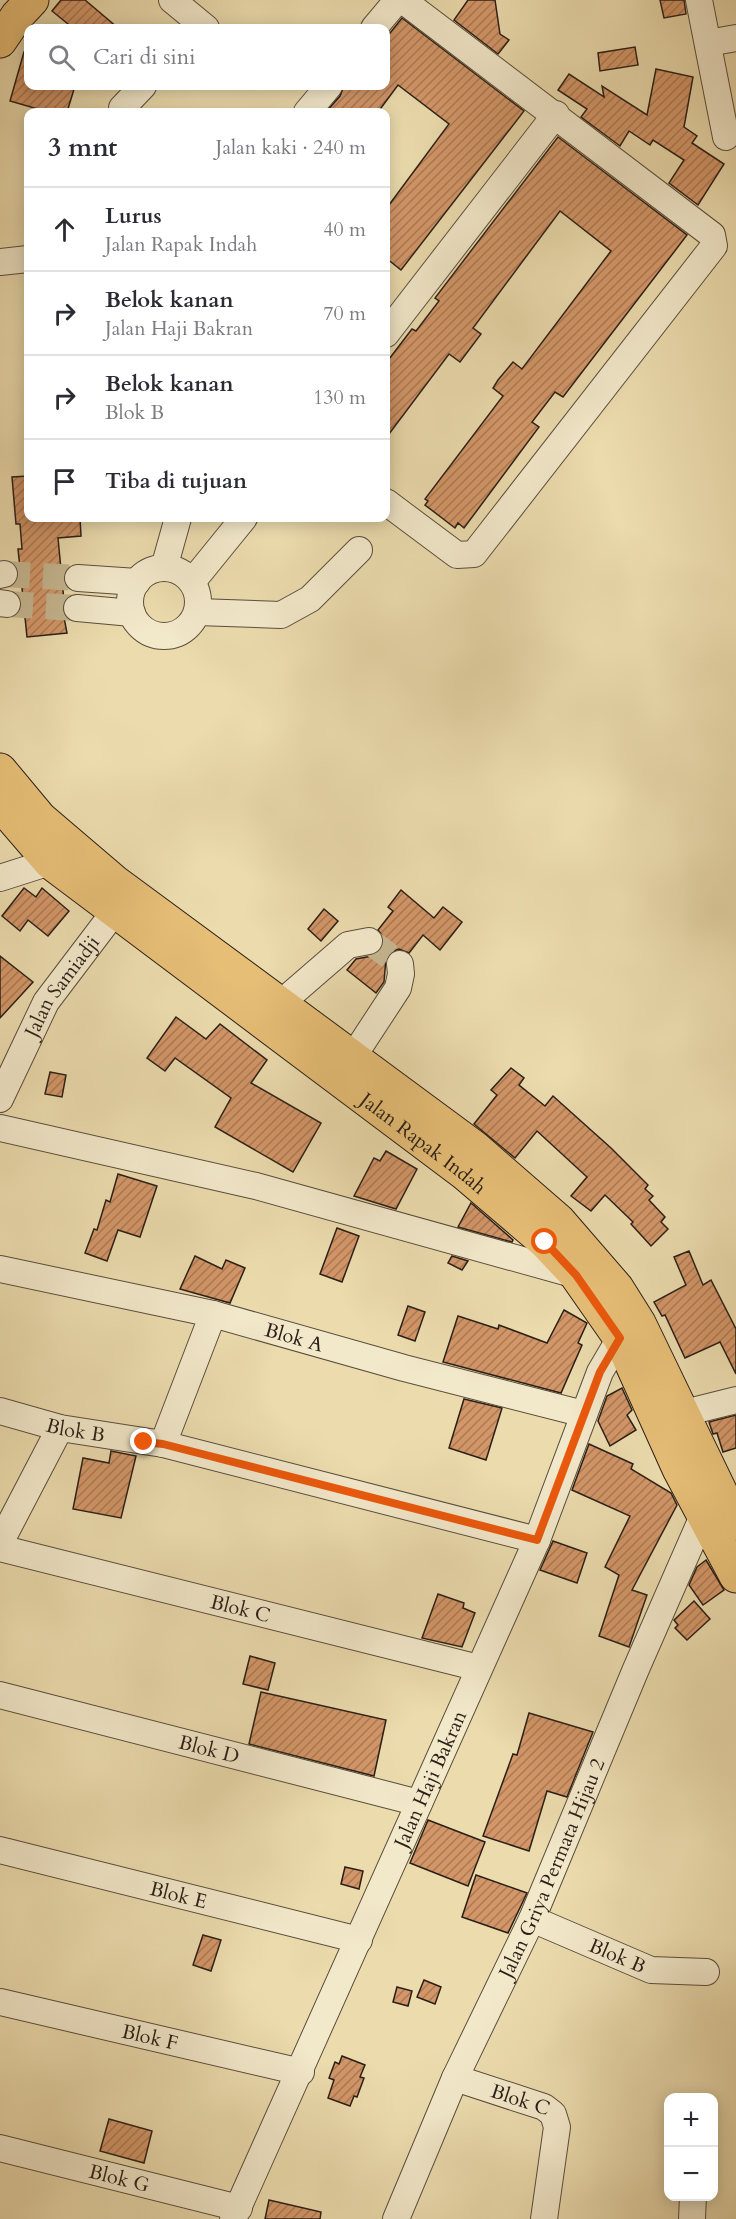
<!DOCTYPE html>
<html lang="id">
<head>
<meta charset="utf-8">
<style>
  body { margin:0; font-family:Cardo,serif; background:#f2f2f3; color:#2b2b33 }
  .controls { position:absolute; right:18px; bottom:18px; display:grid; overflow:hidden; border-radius:12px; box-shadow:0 3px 15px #0003 }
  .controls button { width:54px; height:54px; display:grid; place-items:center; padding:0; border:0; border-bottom:2px solid #e1e1e2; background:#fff; color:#2b2b33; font:30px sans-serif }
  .stop { position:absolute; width:18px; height:18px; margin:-14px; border:4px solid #ea580c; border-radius:50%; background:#fff }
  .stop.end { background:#ea580c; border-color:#fff; box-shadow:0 2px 6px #0008 }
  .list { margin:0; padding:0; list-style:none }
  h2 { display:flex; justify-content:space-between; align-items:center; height:78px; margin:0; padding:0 24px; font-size:26px }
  h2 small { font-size:20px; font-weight:400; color:#7c7c81 }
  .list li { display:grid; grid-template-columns:39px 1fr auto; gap:18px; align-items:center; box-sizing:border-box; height:84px; padding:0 24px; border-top:2px solid #e1e1e2 }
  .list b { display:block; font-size:22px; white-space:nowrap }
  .list p { margin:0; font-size:20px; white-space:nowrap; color:#7c7c81 }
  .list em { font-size:20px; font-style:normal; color:#7c7c81 }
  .icon { flex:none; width:33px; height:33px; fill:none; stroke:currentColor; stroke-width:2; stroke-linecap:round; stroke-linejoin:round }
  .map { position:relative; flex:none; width:736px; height:2219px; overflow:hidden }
  .search { position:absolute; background:#fff; box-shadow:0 3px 15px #0003; left:24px; top:24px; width:366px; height:66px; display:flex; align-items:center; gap:15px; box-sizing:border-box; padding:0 21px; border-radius:12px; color:#7c7c81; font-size:22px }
  .panel { position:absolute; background:#fff; box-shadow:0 3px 15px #0003; left:24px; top:108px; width:366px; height:414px; border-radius:12px }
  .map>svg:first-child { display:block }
  .building { fill:url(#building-hatch); stroke:#2a1f17; stroke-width:1.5 }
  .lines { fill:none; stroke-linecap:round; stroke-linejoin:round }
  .minor-tunnel { stroke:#c4b58f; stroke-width:26; stroke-dasharray:26 13; stroke-linecap:butt }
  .minor-casing { stroke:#5a4e3c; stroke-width:28 }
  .major-casing { stroke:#2a1f17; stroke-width:35 }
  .minor { stroke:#f2e8ca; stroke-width:26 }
  .major { stroke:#e6be76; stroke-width:33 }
  .route { stroke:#ea580c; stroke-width:8 }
  .labels { text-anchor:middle; stroke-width:4.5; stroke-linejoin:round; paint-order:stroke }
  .street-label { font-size:20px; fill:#2a1f17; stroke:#f2e8ca }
</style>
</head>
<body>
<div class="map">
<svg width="736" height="2219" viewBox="0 0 736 2219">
  <defs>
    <pattern id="building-hatch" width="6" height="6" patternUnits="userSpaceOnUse" patternTransform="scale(1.5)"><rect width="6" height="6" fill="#d39668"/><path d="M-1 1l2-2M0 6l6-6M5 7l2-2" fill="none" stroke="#ab7a55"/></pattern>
  </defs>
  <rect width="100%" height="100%" fill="#ebdbad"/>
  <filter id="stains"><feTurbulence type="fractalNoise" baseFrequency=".00333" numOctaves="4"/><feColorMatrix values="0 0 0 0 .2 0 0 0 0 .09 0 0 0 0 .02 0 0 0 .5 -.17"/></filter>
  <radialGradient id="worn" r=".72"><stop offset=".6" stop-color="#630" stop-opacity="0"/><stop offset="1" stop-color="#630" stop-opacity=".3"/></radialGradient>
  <!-- building -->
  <g class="building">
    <path d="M61,0H85L118,28H73L52,11Z"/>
    <path d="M468,0H495L500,34L509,40L498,54L454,20Z"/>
    <path d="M660,0H684L686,14L664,18Z"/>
    <path d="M402,18L524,111L401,270L386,258V209L449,124L398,85L378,112H326L340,96L344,86H386V38Z"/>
    <path d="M635,47L638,65L600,71L598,53Z"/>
    <path d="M24,52L28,53V86H75L67,112H48L10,101Z"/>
    <path d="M656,69L693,77L684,127L697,136L692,143L724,164L698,205L669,183L684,160L653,140L650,145L629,131L620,146L581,117L587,109L558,90L569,74L604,97L602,86L647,115Z"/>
    <path d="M558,137L687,235L563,397L555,392L532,422L539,427L464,528L458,523L455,528L425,505L428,501L425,499L503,396L493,388L498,380L513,362L522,369L611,251L560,211L473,328L481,334L460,362L449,354L386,438V363L412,329L416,331L439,301L435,298Z"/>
    <path d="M28,476V518H80L81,536L58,538L64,601L62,607L67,633L27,637L18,549H22L20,524H16L12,477Z"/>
    <path d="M24,888L36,897L42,888L69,911L48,936L28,920L20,931L2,916Z"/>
    <path d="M401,890L434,918L443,907L462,922L440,950L423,935L409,953L399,949L391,952L386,958L384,982L376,993L347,970L356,959L372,956L383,946L384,938L378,930L393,911L388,907Z"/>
    <path d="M324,909L338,921L321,941L308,929Z"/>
    <path d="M0,956L33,982L0,1018Z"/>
    <path d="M176,1017L206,1039L220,1024L267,1060L251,1083L321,1123L293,1172L215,1127L231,1098L175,1058L165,1071L147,1058Z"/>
    <path d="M511,1068L524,1078L519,1085L545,1106L553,1096L611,1148L648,1185L645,1189L653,1196L649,1200L665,1217L661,1222L668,1229L651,1246L631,1224L633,1222L605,1195L591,1211L571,1196L587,1177L537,1131L515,1158L474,1124L497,1095L491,1090Z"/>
    <path d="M50,1072L66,1075L62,1097L45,1094Z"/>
    <path d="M386,1151L417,1169L396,1209L354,1196L374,1158L380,1161Z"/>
    <path d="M118,1174L157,1186L140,1237L118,1230L107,1261L85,1253L94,1229L97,1230L106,1200L110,1202Z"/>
    <path d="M471,1203L513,1240L512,1242L458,1227Z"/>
    <path d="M337,1228L359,1236L342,1282L320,1274Z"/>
    <path d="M689,1251L703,1285L711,1280L736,1329V1374L720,1342L685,1358L665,1315L662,1316L654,1302L686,1285L674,1257Z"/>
    <path d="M195,1256L222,1269L226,1260L245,1268L230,1303L180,1289Z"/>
    <path d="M452,1256L468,1261L462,1270L448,1263Z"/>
    <path d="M408,1306L425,1312L415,1341L398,1335Z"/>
    <path d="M564,1310L587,1323L578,1343L582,1345L561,1393L443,1362L458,1316L498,1329L499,1325L547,1343Z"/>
    <path d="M622,1388L632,1410L627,1415L636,1430L610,1446L598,1421L607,1396Z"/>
    <path d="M464,1399L502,1408L486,1460L449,1448Z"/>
    <path d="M736,1415V1448L723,1452L717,1433L713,1434L709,1422Z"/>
    <path d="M589,1444L633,1464L631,1469L671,1493L677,1505L632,1590L647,1595L629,1647L599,1636L619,1575L605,1567L630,1516L572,1490Z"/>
    <path d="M111,1451L136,1456L121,1518L73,1509L83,1458L109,1463Z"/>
    <path d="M553,1541L587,1553L577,1583L540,1570Z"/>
    <path d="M706,1560L724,1590L703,1605L689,1585L697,1567Z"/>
    <path d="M438,1594L464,1603L463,1608L475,1613L462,1647L422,1638Z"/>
    <path d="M694,1601L710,1619L687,1640L675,1628L678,1625L674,1620Z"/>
    <path d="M250,1656L275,1663L268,1690L243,1684Z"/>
    <path d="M261,1692L386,1720L374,1776L249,1744Z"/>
    <path d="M529,1713L593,1732L567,1797L547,1791L529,1851L483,1836L513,1754L517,1755Z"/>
    <path d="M428,1820L485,1842L468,1886L410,1863Z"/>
    <path d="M345,1867L363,1871L359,1889L341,1884Z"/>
    <path d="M476,1875L527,1893L508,1933L462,1917Z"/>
    <path d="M203,1935L221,1940L211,1971L193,1965Z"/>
    <path d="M424,1980L441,1987L435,2004L417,1997Z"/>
    <path d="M397,1987L412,1991L408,2006L393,2002Z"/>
    <path d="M342,2056L365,2065L360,2077L364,2078L357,2097L354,2096L350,2106L328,2098L334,2080L329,2078L335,2062L339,2064Z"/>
    <path d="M109,2119L152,2131L144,2163L100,2151Z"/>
    <path d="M269,2200L321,2212L320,2219H265Z"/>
  </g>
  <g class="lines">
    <!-- minor-tunnel -->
    <g class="minor-tunnel">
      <path d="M4,574L78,578"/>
      <path d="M7,604L77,608"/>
      <path d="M369,941L400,964"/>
    </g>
    <defs>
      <g id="minor">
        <path d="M172,0L206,28"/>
        <path d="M699,0L726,137"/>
        <path d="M374,28L395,3L402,1L409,5L712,235L714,246L474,554L457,555L386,502"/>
        <path d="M708,43L736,38"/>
        <path d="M122,108L143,86"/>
        <path d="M307,112L329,86"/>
        <path d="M0,262L28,259"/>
        <path d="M386,334L556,114"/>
        <path d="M164,568L178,518"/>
        <circle cx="164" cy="602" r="34"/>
        <path d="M0,575L4,574"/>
        <path d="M78,578L137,582"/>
        <path d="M192,582L244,518"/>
        <path d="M0,603L7,604"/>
        <path d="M77,608L132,613"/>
        <path d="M197,612L281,615L310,599L359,550"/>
        <path d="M0,878L50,862"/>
        <path d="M270,1017L281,1003L348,945L369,941"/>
        <path d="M343,1072L398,988L401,974L400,964"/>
        <path id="s1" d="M0,1099L46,1002L115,911"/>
        <path d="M0,1128L256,1186L576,1275"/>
        <path id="s2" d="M0,1269L213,1314L404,1368L584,1414"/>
        <path id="s3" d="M0,1411L60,1428L163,1444L537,1540"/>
        <path d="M684,1413L736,1400"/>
        <path d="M163,1444L213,1314"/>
        <path d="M0,1543L60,1428"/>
        <path id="s4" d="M0,1548L479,1668"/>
        <path id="s5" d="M0,1695L419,1803"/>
        <path id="s6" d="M0,1850L359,1940"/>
        <path id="s7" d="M532,1919L651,1970L706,1972"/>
        <path id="s8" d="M0,2002L301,2072"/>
        <path id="s9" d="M455,2078L544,2107L553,2114L557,2127L544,2219"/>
        <path id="s10" d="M0,2148L239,2208"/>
        <path id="s11" d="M233,2219L537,1540L600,1372L620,1338"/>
        <path id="s12" d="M396,2219L455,2078L532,1919L636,1669L703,1516"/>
        <path d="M692,2219L693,2196"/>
      </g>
      <g id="major">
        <path d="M0,41L17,16L32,0"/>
        <path d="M0,770L40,818L115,882L474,1147L559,1221L617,1288L639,1323L736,1524"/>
        <path id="s13" d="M0,804L50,862L464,1173L545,1242L576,1275L620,1338L679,1469L736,1576"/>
      </g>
    </defs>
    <!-- minor casing -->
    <use href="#minor" class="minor-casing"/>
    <!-- major casing -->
    <use href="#major" class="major-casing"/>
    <!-- minor -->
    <use href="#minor" class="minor"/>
    <!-- major -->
    <use href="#major" class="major"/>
  </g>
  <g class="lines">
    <!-- route -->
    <path class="route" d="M144,1442L163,1444L537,1540L600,1372L620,1338L576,1275L545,1242"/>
  </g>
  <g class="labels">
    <!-- street labels -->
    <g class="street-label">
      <text dy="7" stroke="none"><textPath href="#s1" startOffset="129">Jalan Samiadji</textPath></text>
      <text dy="7" stroke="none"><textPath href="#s13" startOffset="544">Jalan Rapak Indah</textPath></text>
      <text dy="7" stroke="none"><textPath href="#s2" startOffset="302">Blok A</textPath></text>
      <text dy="7" stroke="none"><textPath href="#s3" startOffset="78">Blok B</textPath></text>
      <text dy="7" stroke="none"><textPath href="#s4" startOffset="248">Blok C</textPath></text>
      <text dy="7" stroke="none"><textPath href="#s5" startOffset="216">Blok D</textPath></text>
      <text dy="7" stroke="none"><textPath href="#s11" startOffset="482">Jalan Haji Bakran</textPath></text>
      <text dy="7" stroke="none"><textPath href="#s12" startOffset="384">Jalan Griya Permata Hijau 2</textPath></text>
      <text dy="7" stroke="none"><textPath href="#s6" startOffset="184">Blok E</textPath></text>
      <text dy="7" stroke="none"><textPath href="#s7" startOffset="93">Blok B</textPath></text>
      <text dy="7" stroke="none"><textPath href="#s8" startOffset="154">Blok F</textPath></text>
      <text dy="7" stroke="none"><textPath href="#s9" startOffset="69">Blok C</textPath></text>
      <text dy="7" stroke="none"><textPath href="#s10" startOffset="123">Blok G</textPath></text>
    </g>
  </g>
  <rect width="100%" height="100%" filter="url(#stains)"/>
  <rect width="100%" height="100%" fill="url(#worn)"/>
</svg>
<div class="controls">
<button>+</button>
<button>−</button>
</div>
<div class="stop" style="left:545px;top:1242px"></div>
<div class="stop end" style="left:144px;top:1442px"></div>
<div class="search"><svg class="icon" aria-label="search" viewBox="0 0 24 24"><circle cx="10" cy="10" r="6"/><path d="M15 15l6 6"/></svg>Cari di sini</div>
<section class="panel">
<h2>3 mnt<small>Jalan kaki · 240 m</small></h2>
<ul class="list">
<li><svg class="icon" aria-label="ahead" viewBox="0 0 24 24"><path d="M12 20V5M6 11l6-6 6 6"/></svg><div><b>Lurus</b><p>Jalan Rapak Indah</p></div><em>40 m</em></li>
<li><svg class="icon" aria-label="right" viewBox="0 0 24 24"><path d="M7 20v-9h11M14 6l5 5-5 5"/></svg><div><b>Belok kanan</b><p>Jalan Haji Bakran</p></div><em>70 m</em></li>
<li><svg class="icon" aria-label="right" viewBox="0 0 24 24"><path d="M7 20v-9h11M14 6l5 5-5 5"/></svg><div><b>Belok kanan</b><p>Blok B</p></div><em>130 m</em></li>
<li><svg class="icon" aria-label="arrive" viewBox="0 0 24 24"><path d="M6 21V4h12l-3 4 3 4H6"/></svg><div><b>Tiba di tujuan</b></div></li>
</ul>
</section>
</div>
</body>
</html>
